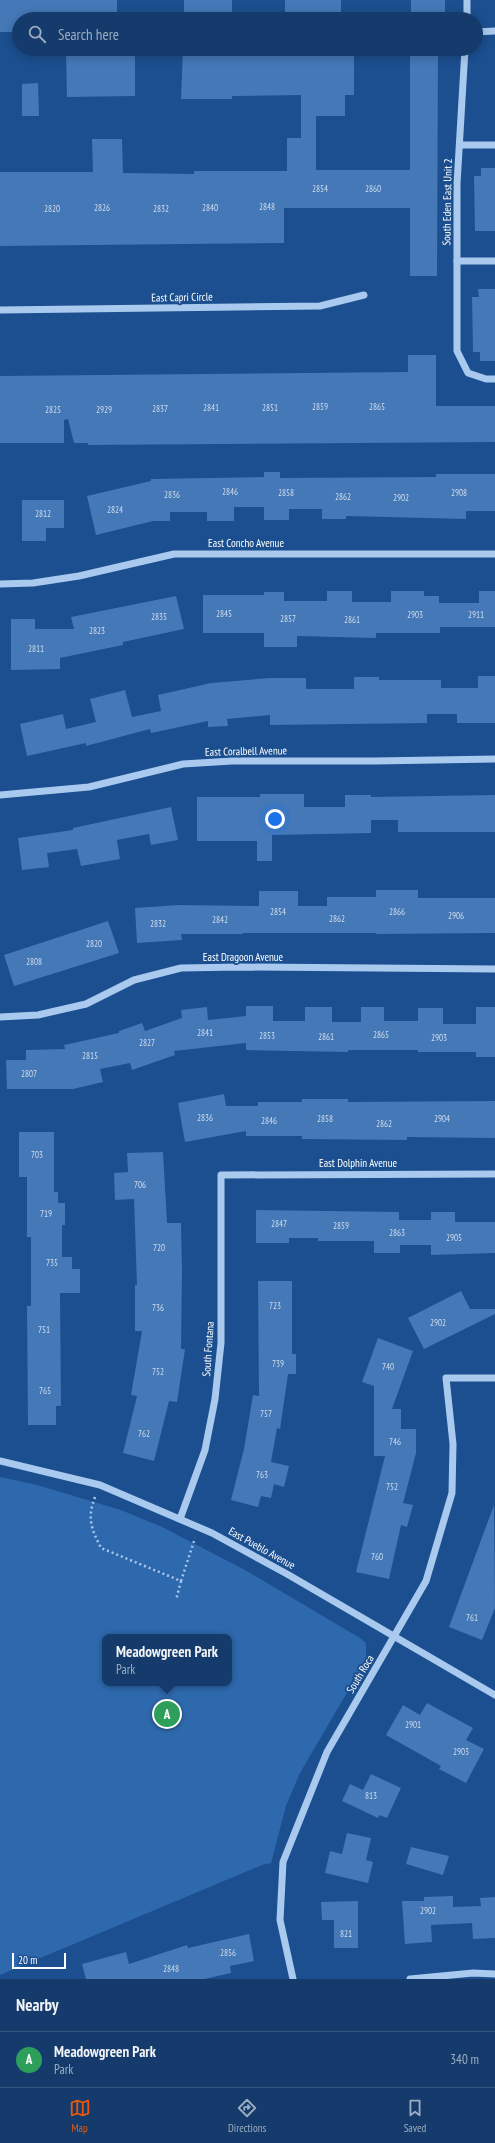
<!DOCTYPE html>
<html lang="en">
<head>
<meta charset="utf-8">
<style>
  body { margin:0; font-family:"PT Sans Narrow",sans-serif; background:#214673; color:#f1f3f6 }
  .scale { position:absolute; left:12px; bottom:10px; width:54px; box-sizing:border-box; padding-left:4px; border:2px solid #fff; border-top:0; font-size:11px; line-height:14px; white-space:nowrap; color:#fff; -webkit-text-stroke:3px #1b4f8f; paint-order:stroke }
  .you { position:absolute; left:275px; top:819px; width:14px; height:14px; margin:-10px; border:3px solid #fff; border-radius:50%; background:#1a73e8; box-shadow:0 0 0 6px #1a73e833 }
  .badge { display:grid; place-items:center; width:26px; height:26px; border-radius:50%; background:#ea580c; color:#fff; font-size:13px; font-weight:700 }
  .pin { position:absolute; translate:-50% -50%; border:2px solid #fff; box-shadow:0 1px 4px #0006 }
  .popup { position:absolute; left:102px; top:1634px; width:130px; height:52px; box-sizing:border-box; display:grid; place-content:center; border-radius:8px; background:#143b6b; filter:drop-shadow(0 1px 3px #0005); font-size:13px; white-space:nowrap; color:#9dadc1 }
  .popup b { font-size:15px; color:#f1f3f6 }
  .popup::after { content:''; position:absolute; left:50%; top:100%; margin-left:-8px; border:8px solid transparent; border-top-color:#143b6b }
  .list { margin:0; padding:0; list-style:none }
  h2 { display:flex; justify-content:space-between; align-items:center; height:52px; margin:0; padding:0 16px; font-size:17px }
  h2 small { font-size:13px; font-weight:400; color:#9dadc1 }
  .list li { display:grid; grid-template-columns:26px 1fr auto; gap:12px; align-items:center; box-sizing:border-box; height:56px; padding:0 16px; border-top:1px solid #33557e }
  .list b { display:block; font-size:15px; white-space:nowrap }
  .list p { margin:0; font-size:13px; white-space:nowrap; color:#9dadc1 }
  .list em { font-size:13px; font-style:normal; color:#9dadc1 }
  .icon { flex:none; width:22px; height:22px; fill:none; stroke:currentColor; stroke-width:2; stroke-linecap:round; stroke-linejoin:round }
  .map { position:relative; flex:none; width:495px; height:1979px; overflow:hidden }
  .search { position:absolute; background:#143b6b; box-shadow:0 2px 10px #0003; left:12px; right:12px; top:12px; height:44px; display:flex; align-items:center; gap:10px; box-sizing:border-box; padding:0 14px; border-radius:22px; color:#9dadc1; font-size:15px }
  .sheet { height:108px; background:#143b6b }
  nav { display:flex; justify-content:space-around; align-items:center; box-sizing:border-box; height:56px; border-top:1px solid #33557e; background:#143b6b; font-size:11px; color:#9dadc1 }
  nav a { display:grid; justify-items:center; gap:2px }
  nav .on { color:#ea580c }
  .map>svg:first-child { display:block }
  .green { fill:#2e69ad; fill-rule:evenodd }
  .building { fill:#4478b7 }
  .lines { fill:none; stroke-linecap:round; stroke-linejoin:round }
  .path { stroke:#a9c9ee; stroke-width:2.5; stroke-dasharray:2 3; stroke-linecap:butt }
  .minor { stroke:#a9c9ee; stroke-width:7 }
  .labels { text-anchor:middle; stroke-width:4; stroke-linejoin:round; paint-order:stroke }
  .number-label { font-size:9px; fill:#d0dded }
  .street-label { font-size:11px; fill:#fff; stroke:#1b4f8f }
</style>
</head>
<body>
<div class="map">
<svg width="495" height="1979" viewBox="0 0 495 1979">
  <rect width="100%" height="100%" fill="#1b4f8f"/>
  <!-- green -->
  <path class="green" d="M0,1477L37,1485L121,1510L162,1527L245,1570L360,1638L366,1643V1660L300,1773L286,1806L271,1863L262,1865L0,1975ZM105,1637H229V1683H105Z"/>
  <!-- building -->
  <g class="building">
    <path d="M0,0H117V19H19V32H0Z"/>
    <rect x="184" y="0" width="48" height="19"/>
    <rect x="285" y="0" width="56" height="19"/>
    <rect x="411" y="0" width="34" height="19"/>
    <path d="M183,49H232V51H354V95H345V116H316V170H410V49H438L437,276H410V208H284V243L0,246V172H93L92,139H122L123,173L194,174V171H287V138H301V95L232,96V99H181Z"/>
    <path d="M66,52H135V96L67,97Z"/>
    <path d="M38,83L39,116H22V84Z"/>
    <path d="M481,168H495V231H475L474,176H481Z"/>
    <path d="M478,289H495V361H480V352H473L472,297H479Z"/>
    <path d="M408,355H436V406H495V442L88,445V443H74L68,419L64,420V443H0V376L408,372Z"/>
    <path d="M264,472H280V478L436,477V474H495V511H466V519L346,516V519H322V509H289V520H264V507H234V521H207V512H170V521H153L96,535L87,496L151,481V479L264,477Z"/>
    <path d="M22,500H64V528H46V541H22Z"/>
    <path d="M327,591H352V602H391V591H424V596H439V603H479V591H495V627H440V633H376V638L297,636V647H264V633H203V595H264V592H284V601H327Z"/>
    <path d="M176,596L184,629L123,642V645L60,658V669L11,670V619H35V629H74L71,617Z"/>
    <path d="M478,676H495V723H457V714H427V723L270,725V715L227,719L228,726L208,727V721L151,733L150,729L86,746V743L27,756L20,724L63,714L66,729L96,722L90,699L125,690L132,717L161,711L158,695L211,683L270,678H306V689H354V677H379V680H441V688H478Z"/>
    <path d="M260,794H304V807H345V795H371V797L495,795V832H398V820H371V833L272,835V861H257V841H197V797H260Z"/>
    <path d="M171,807L178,840L151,845L149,834L117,840L120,859L81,866L77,849L47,853L49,867L22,870L18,838L73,830V828Z"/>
    <path d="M376,890H418V898H495V933L376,934V933H243V934H181L182,940L137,943L135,908L179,905L259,906V891H298V906H327V897H376Z"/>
    <path d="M108,921L119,953L14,986L4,955Z"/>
    <path d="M246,1006H273V1021H305V1007H332V1022H361V1007H384V1021H418V1008H443V1024H476V1007H495V1057H476V1052H418V1050H348V1052L246,1050V1043L174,1051L175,1055L132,1070L130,1063L100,1069L103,1082L73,1089H7L6,1060H26V1050L65,1049L64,1045L119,1033V1031L142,1023L145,1031L182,1018L181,1010L207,1007L208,1020L246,1016Z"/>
    <path d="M224,1094L226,1106H258V1102H302V1099H348V1102L495,1101V1138L407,1137V1140L302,1139V1136H246V1131L185,1142L178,1103Z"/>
    <path d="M19,1132H54V1192H58V1203H65V1225H62V1257H72V1269H80V1293H60L61,1406H56V1425H28L27,1306H31V1237H27V1177H19Z"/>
    <path d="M163,1152L167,1223H181L182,1271L181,1349H185L177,1402L169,1401L154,1461L123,1453L137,1396L131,1395L142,1331H135V1285H137L134,1199L115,1200L114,1173L128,1172L127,1153Z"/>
    <path d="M256,1210L399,1212V1220H431V1212H455V1222H495V1253L431,1255V1245H400V1253H374V1241H318V1238H289V1243H256Z"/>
    <path d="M258,1281H292V1354H296V1374H288L280,1429L277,1428L271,1462L289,1466L284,1487L274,1484L271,1498L261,1496L258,1507L231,1500L244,1449L253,1395L259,1396Z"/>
    <path d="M461,1291L470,1309H495V1314L424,1349L408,1318Z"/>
    <path d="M378,1338L413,1351L392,1409H401V1429H416V1453L403,1503L413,1505L407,1527L401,1525L389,1579L356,1572L385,1456H374V1386L362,1382Z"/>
    <path d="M494,1505L495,1608L482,1640L449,1627Z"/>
    <path d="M427,1703L473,1728L466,1740L484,1749L466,1783L439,1769L441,1766L386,1735L403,1705L420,1715Z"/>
    <path d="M371,1774L401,1788L387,1818L379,1815L378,1818L342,1801L350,1784L363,1790Z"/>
    <path d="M347,1833L371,1838L366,1860L373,1862L368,1883L325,1873L330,1851L342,1854Z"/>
    <path d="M411,1847L449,1856L443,1875L406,1864Z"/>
    <path d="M453,1896V1907L481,1906L480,1898L495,1897V1938L473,1939L472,1923L431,1925L432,1942L405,1944L402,1901H424V1897Z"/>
    <path d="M358,1901V1948H334V1920H322L321,1902Z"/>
    <path d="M249,1934L254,1961L230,1966L231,1973L204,1979H86L82,1964L126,1952L129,1964L187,1945L188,1948Z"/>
  </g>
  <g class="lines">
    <!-- path -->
    <g class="path">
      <path d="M95,1497C87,1518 91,1528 101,1548L181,1581L176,1600"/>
      <path d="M181,1581L195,1538"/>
    </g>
    <!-- minor -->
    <g class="minor">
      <path d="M467,19V0"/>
      <path d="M476,32L495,31"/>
      <path d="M465,49L457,184V351L468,373L486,379H495"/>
      <path d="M460,145H495"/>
      <path d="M457,261H495"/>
      <path d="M0,310L320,306L364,295"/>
      <path d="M0,584L33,583L79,576L174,554H495"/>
      <path d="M0,795L89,787L183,764L232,761H375L495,759"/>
      <path d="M0,1017L38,1015L86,1004L134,980L181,968L240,967L495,969"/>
      <path d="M0,1461L100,1485L212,1533L287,1574L495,1695"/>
      <path d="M180,1519L205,1450L215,1399L221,1343V1175L495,1174"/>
      <path d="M293,1979L280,1920L283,1862L327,1752L426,1581L452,1493L453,1444L446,1378H495"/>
      <path d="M410,1979L473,1973L495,1974"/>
    </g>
  </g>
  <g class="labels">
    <!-- number labels -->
    <g class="number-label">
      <text x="320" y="192">2854</text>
      <text x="373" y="192">2860</text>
      <text x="267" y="210">2848</text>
      <text x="102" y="211">2826</text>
      <text x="210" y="211">2840</text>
      <text x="52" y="212">2820</text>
      <text x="161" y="212">2832</text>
      <text x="320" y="410">2859</text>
      <text x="377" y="410">2865</text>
      <text x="211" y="411">2841</text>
      <text x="270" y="411">2851</text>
      <text x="160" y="412">2837</text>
      <text x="53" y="413">2825</text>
      <text x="104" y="413">2929</text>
      <text x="230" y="495">2846</text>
      <text x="286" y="496">2858</text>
      <text x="459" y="496">2908</text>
      <text x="172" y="498">2836</text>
      <text x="343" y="500">2862</text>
      <text x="401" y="501">2902</text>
      <text x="115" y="513">2824</text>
      <text x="43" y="517">2812</text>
      <text x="224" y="617">2845</text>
      <text x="415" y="618">2903</text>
      <text x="476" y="618">2911</text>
      <text x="159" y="620">2835</text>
      <text x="288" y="622">2857</text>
      <text x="352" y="623">2861</text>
      <text x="97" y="634">2823</text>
      <text x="36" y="652">2811</text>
      <text x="278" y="915">2854</text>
      <text x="397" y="915">2866</text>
      <text x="456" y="919">2906</text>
      <text x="337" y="922">2862</text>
      <text x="220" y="923">2842</text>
      <text x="158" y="927">2832</text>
      <text x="94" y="947">2820</text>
      <text x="34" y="965">2808</text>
      <text x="205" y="1036">2841</text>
      <text x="381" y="1038">2865</text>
      <text x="267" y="1039">2853</text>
      <text x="326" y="1040">2861</text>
      <text x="439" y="1041">2903</text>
      <text x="147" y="1046">2827</text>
      <text x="90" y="1059">2815</text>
      <text x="29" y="1077">2807</text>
      <text x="205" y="1121">2836</text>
      <text x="325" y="1122">2858</text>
      <text x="442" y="1122">2904</text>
      <text x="269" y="1124">2846</text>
      <text x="384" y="1127">2862</text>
      <text x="37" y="1158">703</text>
      <text x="140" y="1188">706</text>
      <text x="46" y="1217">719</text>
      <text x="279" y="1227">2847</text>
      <text x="341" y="1229">2859</text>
      <text x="397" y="1236">2863</text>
      <text x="454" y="1241">2905</text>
      <text x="159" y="1251">720</text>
      <text x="52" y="1266">735</text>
      <text x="275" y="1309">723</text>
      <text x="158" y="1311">736</text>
      <text x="438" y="1326">2902</text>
      <text x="44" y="1333">751</text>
      <text x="278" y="1367">739</text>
      <text x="388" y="1370">740</text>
      <text x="158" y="1375">752</text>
      <text x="45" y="1394">765</text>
      <text x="266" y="1417">757</text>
      <text x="144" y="1437">762</text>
      <text x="395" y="1445">746</text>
      <text x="262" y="1478">763</text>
      <text x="392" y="1490">752</text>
      <text x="377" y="1560">760</text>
      <text x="472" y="1621">761</text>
      <text x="413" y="1728">2901</text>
      <text x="461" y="1755">2903</text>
      <text x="371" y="1799">813</text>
      <text x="428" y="1914">2902</text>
      <text x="346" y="1937">821</text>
      <text x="228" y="1956">2856</text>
      <text x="171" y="1972">2848</text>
    </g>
    <!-- street labels -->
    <g class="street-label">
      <text transform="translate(447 202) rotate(-89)" y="4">South Eden East Unit 2</text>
      <text transform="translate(182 297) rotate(-1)" y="4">East Capri Circle</text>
      <text x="246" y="547">East Concho Avenue</text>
      <text transform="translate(246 751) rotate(-1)" y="4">East Coralbell Avenue</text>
      <text x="243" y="961">East Dragoon Avenue</text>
      <text x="358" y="1167">East Dolphin Avenue</text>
      <text transform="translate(208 1349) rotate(-86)" y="4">South Fontana</text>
      <text transform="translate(262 1548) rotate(29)" y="4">East Pueblo Avenue</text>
      <text transform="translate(360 1674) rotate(-59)" y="4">South Roca</text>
    </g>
  </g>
</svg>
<div class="scale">20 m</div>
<div class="you"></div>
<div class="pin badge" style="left:167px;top:1714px;background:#2e9e5b">A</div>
<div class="popup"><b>Meadowgreen Park</b>Park</div>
<div class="search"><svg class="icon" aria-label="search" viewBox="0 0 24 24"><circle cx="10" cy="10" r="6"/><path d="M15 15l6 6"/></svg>Search here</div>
</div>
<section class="sheet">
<h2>Nearby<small></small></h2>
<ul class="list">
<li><span class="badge" style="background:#2e9e5b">A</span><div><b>Meadowgreen Park</b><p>Park</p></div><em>340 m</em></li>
</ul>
</section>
<nav>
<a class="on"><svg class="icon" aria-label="map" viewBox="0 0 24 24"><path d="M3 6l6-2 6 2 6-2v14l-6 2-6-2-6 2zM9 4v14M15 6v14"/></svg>Map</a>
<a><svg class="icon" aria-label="directions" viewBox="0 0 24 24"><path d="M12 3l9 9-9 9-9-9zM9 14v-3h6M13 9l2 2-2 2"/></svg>Directions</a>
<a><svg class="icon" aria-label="saved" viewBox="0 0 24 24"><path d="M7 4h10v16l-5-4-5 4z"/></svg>Saved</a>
</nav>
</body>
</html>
